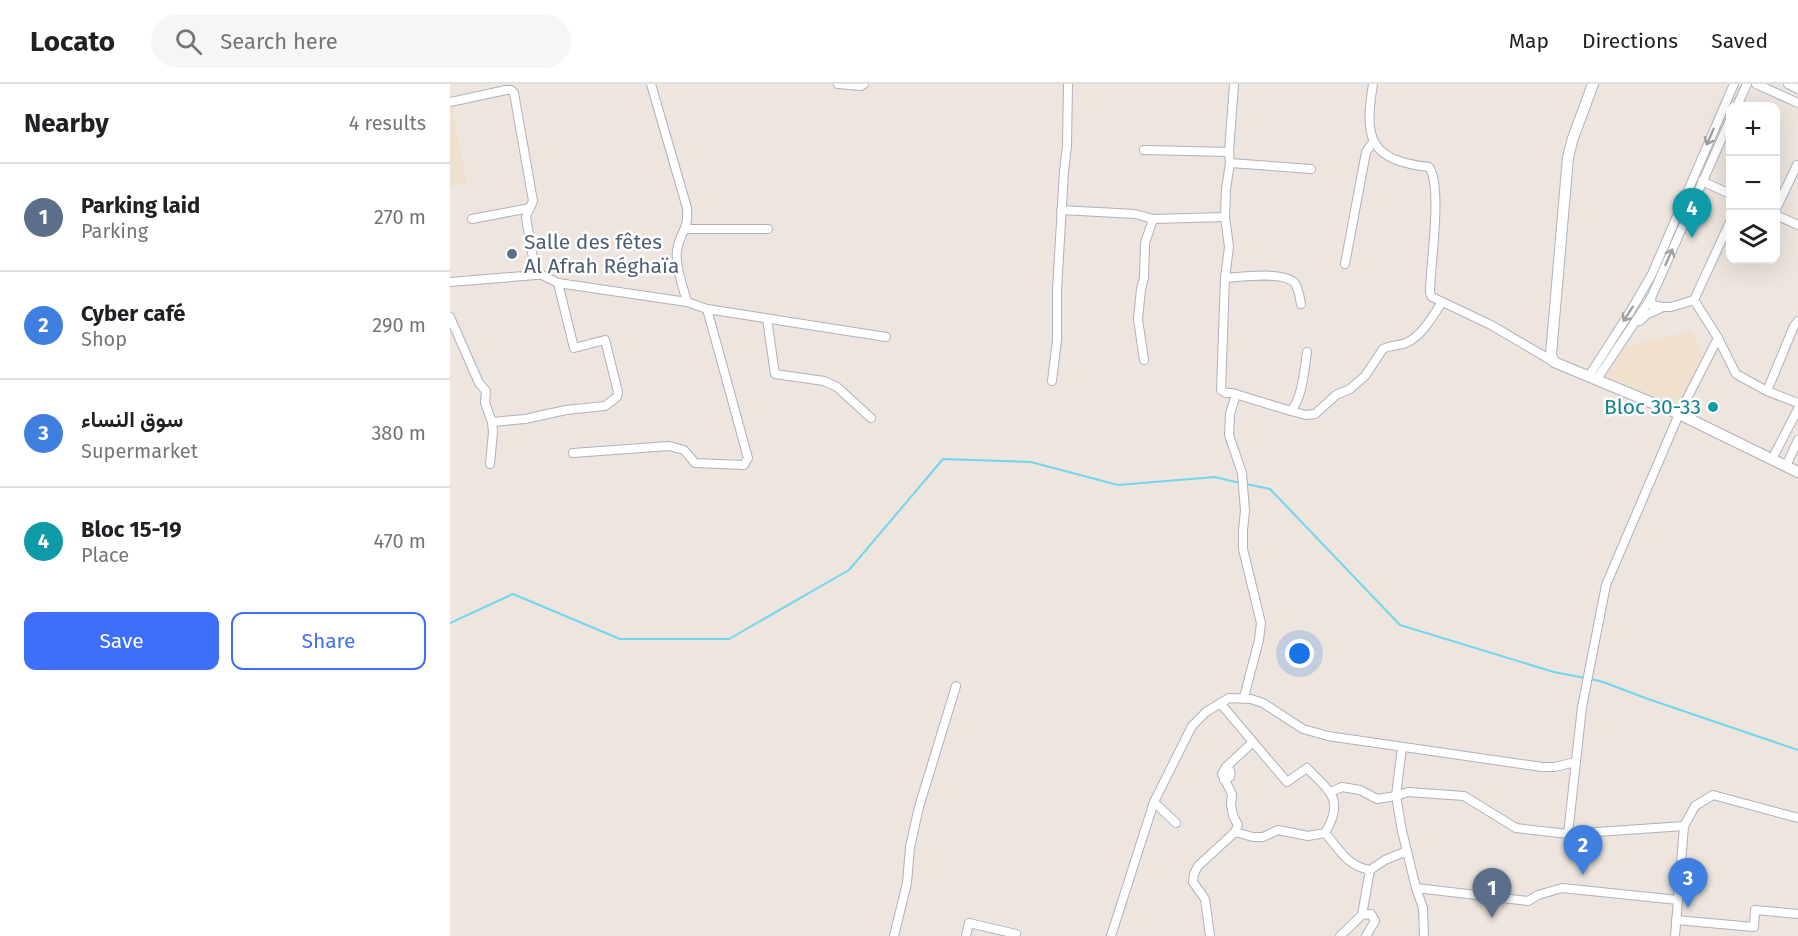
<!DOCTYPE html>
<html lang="en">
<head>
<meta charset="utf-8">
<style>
  body { margin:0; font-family:"Fira Sans",Vazirmatn,sans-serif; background:#f6f6f6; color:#202124 }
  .controls { position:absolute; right:18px; top:18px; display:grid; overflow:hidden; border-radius:12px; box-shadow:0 6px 24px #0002 }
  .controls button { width:54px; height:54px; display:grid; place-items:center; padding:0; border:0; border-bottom:2px solid #e0e0e0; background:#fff; color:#202124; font:30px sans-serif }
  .you { position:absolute; left:850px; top:570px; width:21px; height:21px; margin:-15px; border:4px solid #fff; border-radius:50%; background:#1a73e8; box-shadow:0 0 0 9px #1a73e833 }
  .badge { display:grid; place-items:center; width:39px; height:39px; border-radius:50%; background:#3e6ffb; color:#fff; font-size:20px; font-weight:700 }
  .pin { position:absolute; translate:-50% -50px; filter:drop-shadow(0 2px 3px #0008) }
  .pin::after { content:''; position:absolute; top:32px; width:21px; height:18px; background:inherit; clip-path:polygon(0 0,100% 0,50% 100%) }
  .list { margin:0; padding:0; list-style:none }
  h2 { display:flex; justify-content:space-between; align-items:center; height:78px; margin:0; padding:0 24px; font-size:26px }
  h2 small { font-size:20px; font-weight:400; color:#757577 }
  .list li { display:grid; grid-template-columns:39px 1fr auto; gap:18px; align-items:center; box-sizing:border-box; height:108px; padding:0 24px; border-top:2px solid #e0e0e0 }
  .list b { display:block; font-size:22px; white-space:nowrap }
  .list p { margin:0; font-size:20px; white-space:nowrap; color:#757577 }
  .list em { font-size:20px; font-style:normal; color:#757577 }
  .actions { display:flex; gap:12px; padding:18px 24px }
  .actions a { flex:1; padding:14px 0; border:2px solid #3e6ffb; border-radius:12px; text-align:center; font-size:21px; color:#3e6ffb }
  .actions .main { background:#3e6ffb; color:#fff }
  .icon { flex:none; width:33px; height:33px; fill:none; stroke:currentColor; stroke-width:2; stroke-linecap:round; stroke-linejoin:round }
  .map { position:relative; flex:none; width:1348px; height:852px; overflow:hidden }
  header { display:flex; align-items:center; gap:36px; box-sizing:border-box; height:84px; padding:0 30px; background:#fff; border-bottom:2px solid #e0e0e0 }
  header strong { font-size:28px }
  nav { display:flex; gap:33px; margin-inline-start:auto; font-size:21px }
  .search { width:420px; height:54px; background:#f6f6f6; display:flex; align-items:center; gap:15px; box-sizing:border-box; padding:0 21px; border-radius:33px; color:#757577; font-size:22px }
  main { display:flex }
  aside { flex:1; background:#fff }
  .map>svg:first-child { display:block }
  .education { fill:#efe1cd }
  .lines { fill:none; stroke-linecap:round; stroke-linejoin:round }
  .stream { stroke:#71d7ef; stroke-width:2 }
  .minor-casing { stroke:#aeb2bc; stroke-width:10 }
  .tertiary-casing { stroke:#aeb2bc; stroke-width:12 }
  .minor { stroke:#fff; stroke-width:8 }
  .tertiary { stroke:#fff; stroke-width:10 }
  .oneway { stroke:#a0a0a0 }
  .service-dot { fill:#5c6f8a; stroke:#fff; stroke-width:2 }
  .culture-dot { fill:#0f9aa8; stroke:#fff; stroke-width:2 }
  .labels { text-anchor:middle; stroke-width:5; stroke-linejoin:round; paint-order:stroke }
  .service-label { font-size:21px; fill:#4e5e75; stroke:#fff; text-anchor:start }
  .culture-label { font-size:21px; fill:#0d838f; stroke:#fff; text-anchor:end }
</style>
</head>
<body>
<header>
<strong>Locato</strong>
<div class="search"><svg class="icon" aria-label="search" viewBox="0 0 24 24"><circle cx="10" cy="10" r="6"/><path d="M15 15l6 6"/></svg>Search here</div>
<nav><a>Map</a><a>Directions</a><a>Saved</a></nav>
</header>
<main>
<aside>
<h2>Nearby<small>4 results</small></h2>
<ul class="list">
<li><span class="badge" style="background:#5c6f8a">1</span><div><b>Parking laid</b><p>Parking</p></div><em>270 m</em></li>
<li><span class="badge" style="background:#3f7fe0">2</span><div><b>Cyber café</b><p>Shop</p></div><em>290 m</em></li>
<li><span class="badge" style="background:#3f7fe0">3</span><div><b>سوق النساء</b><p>Supermarket</p></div><em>380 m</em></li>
<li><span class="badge" style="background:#0f9aa8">4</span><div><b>Bloc 15-19</b><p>Place</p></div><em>470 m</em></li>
</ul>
<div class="actions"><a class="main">Save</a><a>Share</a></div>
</aside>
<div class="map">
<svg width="1348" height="852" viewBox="0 0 1348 852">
  <rect width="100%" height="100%" fill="#ede5de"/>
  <!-- education -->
  <g class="education">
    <path d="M0,22H2L17,99L0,103Z"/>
    <path d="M1241,247L1254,268L1228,323L1154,294L1175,263Z"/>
  </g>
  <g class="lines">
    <!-- stream -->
    <g class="stream">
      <path d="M796,400L820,405L950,541L1104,588L1135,594"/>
      <path d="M0,539L63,510L170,555H279L399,486L493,375L581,378L668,401L765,393L790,399"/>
      <path d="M1141,595L1153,598L1198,615L1348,666"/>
    </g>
    <defs>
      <g id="minor">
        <path d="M201,0L237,124C239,147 230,147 227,166C225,183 233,202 237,218"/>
        <path d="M388,0L411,2L414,0"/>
        <path d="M784,0L779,68L780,79L776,105L775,133L779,163L775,194L771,306L776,309H782L841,327L856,331L865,330L886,311L900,305L915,292L933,265C940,261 948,262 956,259C972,252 983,232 992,218"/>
        <path d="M923,0C914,55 919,76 979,83C993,103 980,181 980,209L982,213L1041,241L1104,278"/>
        <path d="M1306,0L1348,19"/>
        <path d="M1338,0L1348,5"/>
        <path d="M0,18L56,6H61L64,9L83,117L77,130L76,134L86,191"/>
        <path d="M1287,22L1297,0"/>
        <path d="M694,66L779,68"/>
        <path d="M780,79L861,85"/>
        <path d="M1252,97L1280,110"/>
        <path d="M1326,125L1347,81"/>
        <path d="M611,126L685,130L703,135L775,133"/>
        <path d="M1326,131L1348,141"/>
        <path d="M22,135L80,124"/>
        <path d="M1280,138L1244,216L1268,254L1286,290L1317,307L1344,242L1348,237"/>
        <path d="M236,145H318"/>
        <path d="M895,180L916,68L923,58"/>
        <path d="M775,194C791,193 838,186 846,201C849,207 850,215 851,220"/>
        <path d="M0,198L86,191H92L108,199L237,218L257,225L436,253"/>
        <path d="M1213,223H1221L1244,216"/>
        <path d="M0,233L29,299L36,307L35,319L42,338L43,348L40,380"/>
        <path d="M317,235L325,290L374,297L387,303L421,334"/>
        <path d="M1190,237L1196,231L1213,223L1202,221L1201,214"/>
        <path d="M694,276L688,235L691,205L694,194L695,159L703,135"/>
        <path d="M1139,292L1180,228L1202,190L1284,0"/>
        <path d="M1147,295L1201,214L1280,36"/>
        <path d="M602,297L607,256V206L614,87L617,62L618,0"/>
        <path d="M1317,307L1348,319"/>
        <path d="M786,310L780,330L779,351L792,389L795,427L793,446V465L811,539L809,556L794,613"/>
        <path d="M841,327C853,312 854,287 857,268"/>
        <path d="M42,338L75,335L116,326L155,322L167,313L168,308L155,256L124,264L108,199"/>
        <path d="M123,369L219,362L234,366L245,379L294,381L298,374L257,225"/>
        <path d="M1322,375L1348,325"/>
        <path d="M1336,382L1348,356"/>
        <path d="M770,619L837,698L857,684C880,708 895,715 875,749L858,752L828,746L813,753H803L785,748"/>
        <path d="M952,663L946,712L952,747L966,804L973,824L974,852"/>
        <path d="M776,683L803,658"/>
        <path d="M881,708L892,703L910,706L927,715L946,712L958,708L1014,712L1066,744L1118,750L1234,742"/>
        <path d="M704,718L726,739"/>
        <path d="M875,749C890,766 897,782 920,786L935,776L957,767"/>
        <path d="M1118,750L1132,623L1156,501L1229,330L1268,254"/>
        <path d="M966,804L1078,817L1088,811L1112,804L1228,816"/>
        <path d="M912,831L920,786"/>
        <path d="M1226,836L1304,843L1305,826L1348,830"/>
        <path d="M444,852L457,799L460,763L469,723L506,602"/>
        <path d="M516,852L519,839L566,850"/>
        <path d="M661,852L704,718L742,642L756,628L779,614L801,615L813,619L853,645L878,652L1092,683H1105L1125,678"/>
        <path d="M760,852L755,815L743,798L744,790L748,782L785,748L788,741L783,732L781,720L782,710L772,690L776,683C781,686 781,688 780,693L774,696"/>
        <path d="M890,852L912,831L921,830L925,837L916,852"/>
        <path d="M1225,852L1234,742L1245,722L1263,711L1348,734"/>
      </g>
      <path id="tertiary" d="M1143,0L1123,54L1118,73L1101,271L1104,278L1229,330L1348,388"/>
    </defs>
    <!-- minor casing -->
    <use href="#minor" class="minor-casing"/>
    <!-- tertiary casing -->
    <use href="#tertiary" class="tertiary-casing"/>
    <!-- minor -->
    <use href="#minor" class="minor"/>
    <!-- tertiary -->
    <use href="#tertiary" class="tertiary"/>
  </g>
  <!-- one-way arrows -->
  <defs><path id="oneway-shaft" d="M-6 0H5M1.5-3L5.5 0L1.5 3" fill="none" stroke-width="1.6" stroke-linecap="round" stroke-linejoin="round" transform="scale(1.5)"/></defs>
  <g class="oneway">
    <use href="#oneway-shaft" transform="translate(1260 53) rotate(114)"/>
    <use href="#oneway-shaft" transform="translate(1219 173) rotate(-66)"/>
    <use href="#oneway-shaft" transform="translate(1178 230) rotate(123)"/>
  </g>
  <!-- markers -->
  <circle class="service-dot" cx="62" cy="170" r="6"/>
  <circle class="culture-dot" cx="1263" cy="323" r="6"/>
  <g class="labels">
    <!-- service labels -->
    <g class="service-label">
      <text x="74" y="165">Salle des fêtes<tspan x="74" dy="24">Al Afrah Réghaïa</tspan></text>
    </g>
    <!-- culture labels -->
    <g class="culture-label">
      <text x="1251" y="330">Bloc 30-33</text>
    </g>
  </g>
</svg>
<div class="controls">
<button>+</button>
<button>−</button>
<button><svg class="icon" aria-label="layers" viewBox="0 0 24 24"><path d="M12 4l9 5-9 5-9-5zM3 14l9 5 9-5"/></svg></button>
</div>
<div class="you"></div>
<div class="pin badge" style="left:1042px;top:834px;background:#5c6f8a">1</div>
<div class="pin badge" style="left:1133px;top:791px;background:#3f7fe0">2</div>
<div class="pin badge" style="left:1238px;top:824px;background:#3f7fe0">3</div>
<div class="pin badge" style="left:1242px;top:154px;background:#0f9aa8">4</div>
</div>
</main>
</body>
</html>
